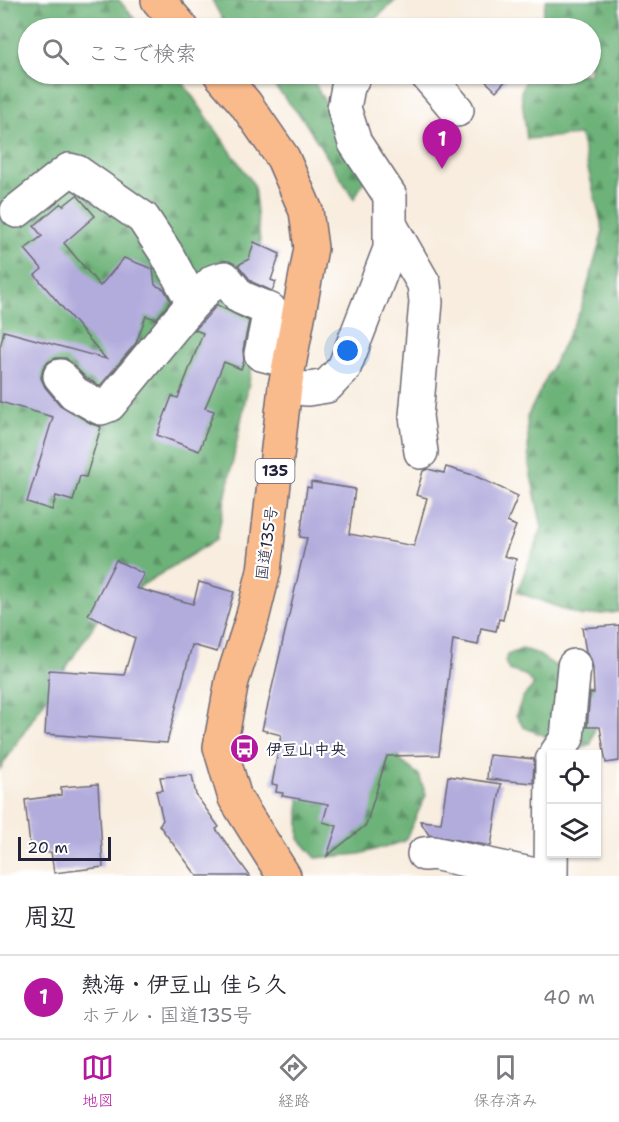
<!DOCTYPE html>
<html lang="ja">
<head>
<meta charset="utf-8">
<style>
  body { margin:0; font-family:"Shantell Sans","Klee One",sans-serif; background:#f7f7f7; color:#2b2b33 }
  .controls { position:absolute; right:18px; bottom:18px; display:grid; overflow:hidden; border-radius:0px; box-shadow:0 2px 4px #0004 }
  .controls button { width:54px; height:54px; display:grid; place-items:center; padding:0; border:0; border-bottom:2px solid #e1e1e2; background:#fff; color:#2b2b33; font:30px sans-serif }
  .scale { position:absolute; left:18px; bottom:15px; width:93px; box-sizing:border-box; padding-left:6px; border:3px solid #22223b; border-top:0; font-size:16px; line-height:21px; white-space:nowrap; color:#22223b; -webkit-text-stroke:4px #fff; paint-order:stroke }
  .you { position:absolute; left:348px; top:351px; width:21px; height:21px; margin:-15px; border:4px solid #fff; border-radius:50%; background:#1a73e8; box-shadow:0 0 0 9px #1a73e833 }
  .badge { display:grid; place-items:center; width:39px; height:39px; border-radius:50%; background:#b5179e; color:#fff; font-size:20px; font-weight:700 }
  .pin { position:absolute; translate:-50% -50px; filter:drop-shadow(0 2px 3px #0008) }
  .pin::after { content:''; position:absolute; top:32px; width:21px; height:18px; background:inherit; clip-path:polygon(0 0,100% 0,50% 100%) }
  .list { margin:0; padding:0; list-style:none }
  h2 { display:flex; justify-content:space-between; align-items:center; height:78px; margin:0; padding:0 24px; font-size:26px }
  h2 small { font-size:20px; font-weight:400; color:#7c7c81 }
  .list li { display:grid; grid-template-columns:39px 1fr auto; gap:18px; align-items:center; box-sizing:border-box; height:84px; padding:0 24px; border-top:2px solid #e1e1e2 }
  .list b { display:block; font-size:22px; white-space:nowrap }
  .list p { margin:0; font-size:20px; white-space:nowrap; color:#7c7c81 }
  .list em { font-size:20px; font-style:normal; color:#7c7c81 }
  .icon { flex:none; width:33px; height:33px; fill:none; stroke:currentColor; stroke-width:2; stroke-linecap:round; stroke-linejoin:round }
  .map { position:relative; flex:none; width:619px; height:876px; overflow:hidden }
  .search { position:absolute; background:#fff; box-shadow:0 2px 4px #0004; left:18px; right:18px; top:18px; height:66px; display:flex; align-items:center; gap:15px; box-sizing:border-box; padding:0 21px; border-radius:33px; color:#7c7c81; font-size:22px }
  .sheet { height:162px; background:#fff }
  nav { display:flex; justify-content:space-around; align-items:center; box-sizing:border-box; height:84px; border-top:2px solid #e1e1e2; background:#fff; font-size:16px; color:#7c7c81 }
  nav a { display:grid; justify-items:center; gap:3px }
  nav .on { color:#b5179e }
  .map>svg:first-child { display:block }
  .forest { fill:url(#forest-firs); stroke:#486a5a; stroke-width:1.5 }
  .building { fill:#b2acdd }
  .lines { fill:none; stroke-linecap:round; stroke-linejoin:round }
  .minor-casing { stroke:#6d6974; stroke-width:36 }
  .highway-casing { stroke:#6d6974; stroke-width:36 }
  .minor { stroke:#fff; stroke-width:33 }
  .highway { stroke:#fabb8c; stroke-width:33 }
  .labels { text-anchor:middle; stroke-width:4.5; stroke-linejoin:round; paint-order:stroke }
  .shield { fill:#fff; stroke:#646476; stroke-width:1.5 }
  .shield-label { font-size:15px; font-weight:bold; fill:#22223b }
  .street-label { font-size:16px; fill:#22223b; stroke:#fff }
  .poi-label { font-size:16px; font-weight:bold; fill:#22223b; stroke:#fff; text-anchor:start }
</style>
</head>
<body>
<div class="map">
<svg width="619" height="876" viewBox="0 0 619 876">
  <defs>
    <pattern id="forest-firs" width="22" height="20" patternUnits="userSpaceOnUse" patternTransform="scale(1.5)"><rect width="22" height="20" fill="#6db278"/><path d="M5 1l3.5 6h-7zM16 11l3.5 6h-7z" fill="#599064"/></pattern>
  </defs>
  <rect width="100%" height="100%" fill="#fff"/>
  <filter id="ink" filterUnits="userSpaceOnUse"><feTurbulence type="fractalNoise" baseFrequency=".0167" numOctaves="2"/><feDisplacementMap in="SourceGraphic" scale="12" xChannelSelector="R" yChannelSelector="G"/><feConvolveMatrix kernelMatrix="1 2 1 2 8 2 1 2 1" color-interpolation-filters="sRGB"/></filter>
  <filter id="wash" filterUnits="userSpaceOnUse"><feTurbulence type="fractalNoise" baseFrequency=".008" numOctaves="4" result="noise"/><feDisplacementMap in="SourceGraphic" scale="24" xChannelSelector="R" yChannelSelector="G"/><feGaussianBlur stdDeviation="1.35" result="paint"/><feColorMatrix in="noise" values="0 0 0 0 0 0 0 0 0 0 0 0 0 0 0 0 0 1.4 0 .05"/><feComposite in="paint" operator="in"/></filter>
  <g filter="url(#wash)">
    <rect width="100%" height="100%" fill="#f8edde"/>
    <!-- forest -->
    <g class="forest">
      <path d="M0,0H119L142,28H28V74H177L254,185L266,299L217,539L105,608L0,769Z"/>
      <path d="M212,0H396L365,28H227Z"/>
      <path d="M546,0H619V612L582,616L517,592L542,528L529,466L527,417L581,309L603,231L580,135L527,139L521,92L528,74H590V28H540Z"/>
      <path d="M264,74H317L312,78L366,177L354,199L303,119Z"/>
      <path d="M522,649L536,653L578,681L604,691L591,744L579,750L523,727L516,715L523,697L534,685L525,675L509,670L505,662L507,655Z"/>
      <path d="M389,735L402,762L419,775L426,795L405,841L360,854L316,858L299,839V798Z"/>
    </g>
    <g id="blocks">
      <!-- building -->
      <g class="building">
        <path d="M478,74H512L496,91Z"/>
        <path d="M77,195L95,216L64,243L100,286L124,258L153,269L155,285L164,289L171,301L156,319L146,316L136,343L100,386L86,378L66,358H56L48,362L43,369L41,378L45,387L60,405L92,424L101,427L86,477L80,476L73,501L56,496L52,510L27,502L53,417L0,402V347L4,331L106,359L35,275L42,269L25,249L42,236L34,226L61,203L63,206Z"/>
        <path d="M254,242L280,254L271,280L276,282L272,291L252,282L238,265L249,259Z"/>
        <path d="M217,305L249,321L243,350L244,361L241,369L224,362L205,408L214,411L199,451L157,435L172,396L178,398L203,333L195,330Z"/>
        <path d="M446,467L473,475L518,496L507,522L516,526L504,556L516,559L503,620L499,619L496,631L481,628L478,645L453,640L439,755L387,756L366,825L327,856L337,826L323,822L328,804L282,796L283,793L276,792L277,785L272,784L281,735L262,730L307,538L300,537L307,487L311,488V482L355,489L349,534L414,546L427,498L416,495L423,471L428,469L444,473Z"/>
        <path d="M116,560L144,574L136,588L193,604L199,582L234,592L217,652L192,645L167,743L45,734L49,670L124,675L135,638L88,615Z"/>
        <path d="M619,625V761L606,763L600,727H587L590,693H594L593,668L591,659L586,652L582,628Z"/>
        <path d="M489,755L534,759L533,783L487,779Z"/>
        <path d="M192,775L196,795L219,827L216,829L250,876H197L159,825L163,820L156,791L163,790L160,777Z"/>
        <path d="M448,776L501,784L491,846L429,835L420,821L441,823Z"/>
        <path d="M98,784L103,867L54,873L51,852L31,855L25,800L61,795V787Z"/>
      </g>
    </g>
  </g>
  <g filter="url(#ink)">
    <use href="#blocks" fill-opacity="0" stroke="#6d6974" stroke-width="1.5"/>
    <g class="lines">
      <defs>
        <g id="minor">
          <path d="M426,74L457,110"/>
          <path d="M17,211L69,170L77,172L143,218L166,253L193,303L214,281L225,278L240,297L270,310L261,354L289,361"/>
          <path d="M392,228L424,284L426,302L416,416L421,452"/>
          <path d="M60,376L74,393L101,408L109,405L193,303"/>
          <path d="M285,387L308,389L327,386L344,368L390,249V196L355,143L344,108L348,87L355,74"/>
          <path d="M556,754L567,738L574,666"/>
          <path d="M424,854L433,853L540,876"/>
          <path d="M551,876L552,761"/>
        </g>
        <g id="highway">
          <path d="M158,0L182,28"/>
          <path d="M220,74L245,103L283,158L306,211L311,248L285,387L264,571L252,619L232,681L220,747L235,798L284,876"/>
        </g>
      </defs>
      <!-- minor casing -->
      <use href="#minor" class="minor-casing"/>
      <!-- highway casing -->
      <use href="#highway" class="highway-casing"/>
      <!-- minor -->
      <use href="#minor" class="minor"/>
      <!-- highway -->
      <use href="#highway" class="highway"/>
    </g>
  </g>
  <!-- icons -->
  <defs>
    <symbol id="bus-disc" viewBox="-11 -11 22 22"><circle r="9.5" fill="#b5179e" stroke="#fff"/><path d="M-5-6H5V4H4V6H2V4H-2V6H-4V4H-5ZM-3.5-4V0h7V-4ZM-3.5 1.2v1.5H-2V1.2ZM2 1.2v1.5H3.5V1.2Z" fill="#fff"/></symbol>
  </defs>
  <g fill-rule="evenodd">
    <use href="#bus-disc" x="228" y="732" width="33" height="33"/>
  </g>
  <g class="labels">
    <!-- shield labels -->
    <rect class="shield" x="255.5" y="459" width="39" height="24" rx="4.5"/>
    <g class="shield-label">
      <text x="275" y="476">135</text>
    </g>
    <!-- street labels -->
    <g class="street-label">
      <text transform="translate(266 543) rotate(-82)" y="6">国道135号</text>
    </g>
    <!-- poi labels -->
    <g class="poi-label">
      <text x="266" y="755">伊豆山中央</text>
    </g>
  </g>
</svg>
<div class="controls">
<button><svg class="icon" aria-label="locate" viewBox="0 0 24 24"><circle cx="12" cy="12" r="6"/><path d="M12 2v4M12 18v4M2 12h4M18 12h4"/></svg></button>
<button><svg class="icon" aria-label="layers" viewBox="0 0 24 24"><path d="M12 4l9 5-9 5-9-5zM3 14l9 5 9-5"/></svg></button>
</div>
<div class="scale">20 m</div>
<div class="you"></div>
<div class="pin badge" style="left:442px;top:169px">1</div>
<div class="search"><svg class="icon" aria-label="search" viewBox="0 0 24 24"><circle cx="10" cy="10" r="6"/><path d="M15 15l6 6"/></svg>ここで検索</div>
</div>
<section class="sheet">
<h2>周辺<small></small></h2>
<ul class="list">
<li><span class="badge">1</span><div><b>熱海・伊豆山 佳ら久</b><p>ホテル · 国道135号</p></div><em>40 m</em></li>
</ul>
</section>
<nav>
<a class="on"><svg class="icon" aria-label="map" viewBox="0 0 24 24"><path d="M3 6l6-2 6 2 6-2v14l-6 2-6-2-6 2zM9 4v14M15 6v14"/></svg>地図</a>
<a><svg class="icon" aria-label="directions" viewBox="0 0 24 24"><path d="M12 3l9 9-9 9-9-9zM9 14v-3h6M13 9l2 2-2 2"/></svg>経路</a>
<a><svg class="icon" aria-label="saved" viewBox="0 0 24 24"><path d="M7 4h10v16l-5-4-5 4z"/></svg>保存済み</a>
</nav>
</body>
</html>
